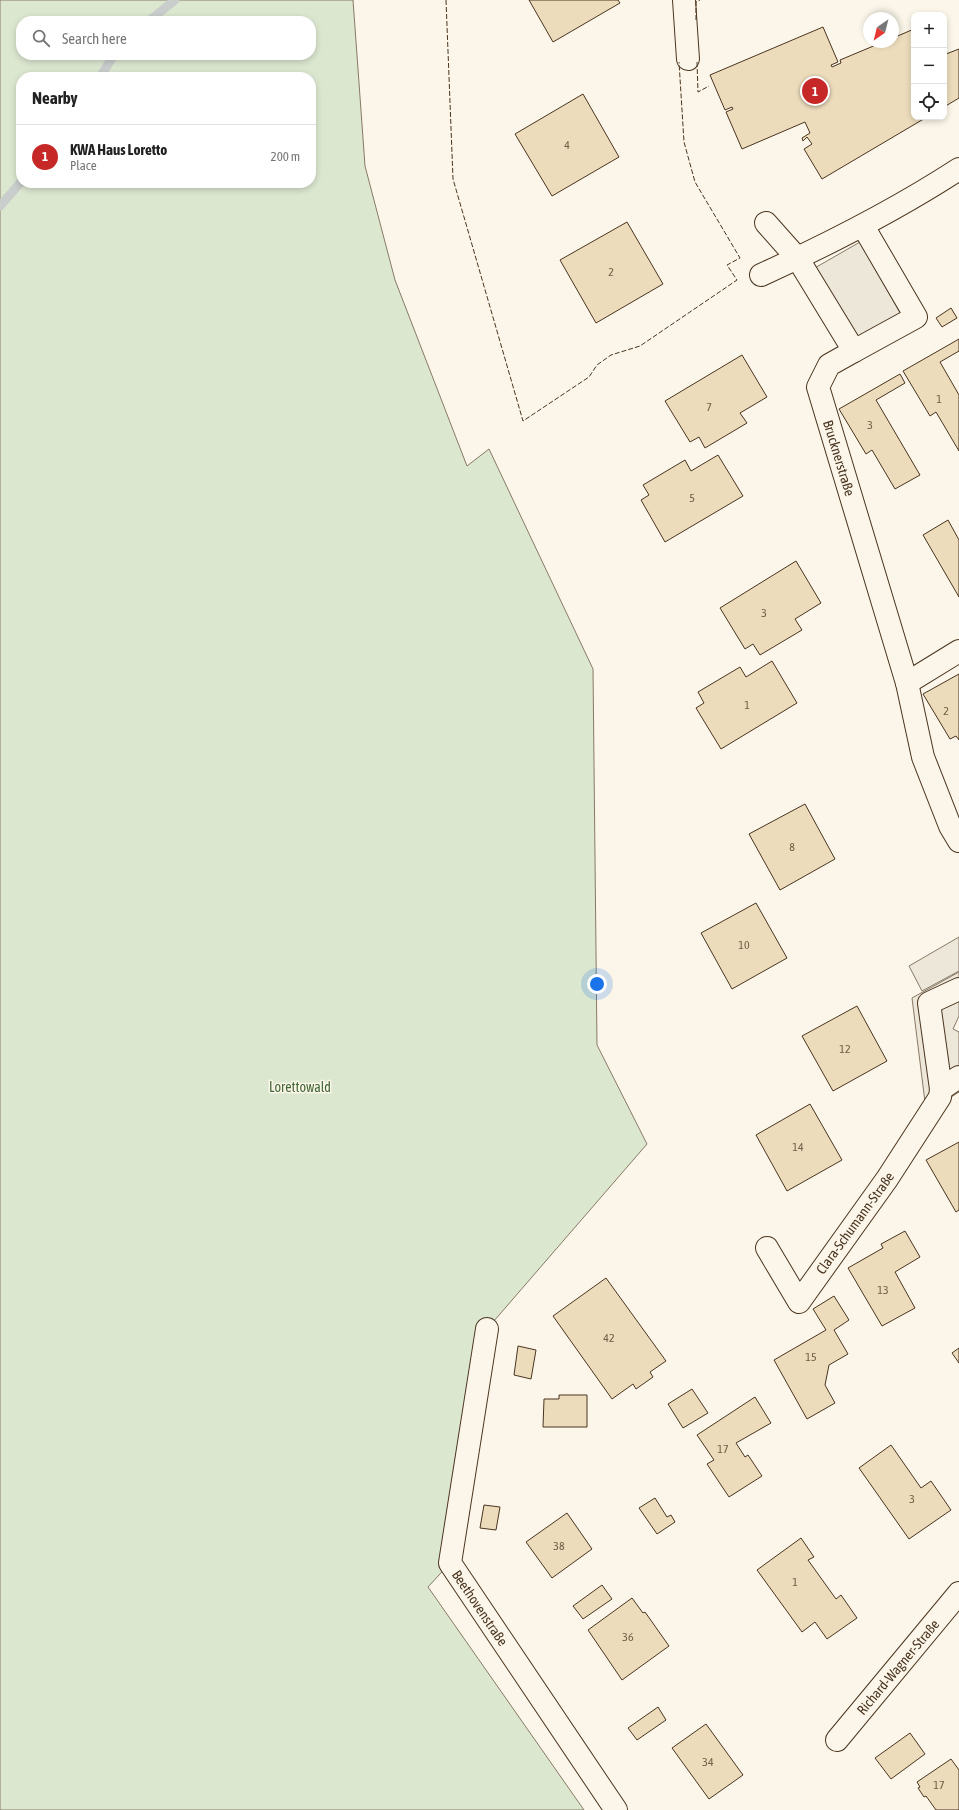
<!DOCTYPE html>
<html lang="en">
<head>
<meta charset="utf-8">
<style>
  body { margin:0; font-family:"Asap Condensed",sans-serif; background:#f2f2f2; color:#222 }
  .controls { position:absolute; right:12px; top:12px; display:grid; overflow:hidden; border-radius:8px; box-shadow:0 2px 6px #0003 }
  .controls button { width:36px; height:36px; display:grid; place-items:center; padding:0; border:0; border-bottom:1px solid #e0e0e0; background:#fff; color:#222; font:20px sans-serif }
  .compass { position:absolute; left:863px; top:12px; width:36px; height:36px; border-radius:50%; background:#fff; box-shadow:0 2px 6px #0003; rotate:215deg }
  .you { position:absolute; left:597px; top:984px; width:14px; height:14px; margin:-10px; border:3px solid #fff; border-radius:50%; background:#1a73e8; box-shadow:0 0 0 6px #1a73e833 }
  .badge { display:grid; place-items:center; width:26px; height:26px; border-radius:50%; background:#c62828; color:#fff; font-size:13px; font-weight:700 }
  .pin { position:absolute; translate:-50% -50%; border:2px solid #fff; box-shadow:0 1px 4px #0006 }
  .list { margin:0; padding:0; list-style:none }
  h2 { display:flex; justify-content:space-between; align-items:center; height:52px; margin:0; padding:0 16px; font-size:17px }
  h2 small { font-size:13px; font-weight:400; color:#767676 }
  .list li { display:grid; grid-template-columns:26px 1fr auto; gap:12px; align-items:center; box-sizing:border-box; height:64px; padding:0 16px; border-top:1px solid #e0e0e0 }
  .list b { display:block; font-size:15px; white-space:nowrap }
  .list p { margin:0; font-size:13px; white-space:nowrap; color:#767676 }
  .list em { font-size:13px; font-style:normal; color:#767676 }
  .icon { flex:none; width:22px; height:22px; fill:none; stroke:currentColor; stroke-width:2; stroke-linecap:round; stroke-linejoin:round }
  .map { position:relative; flex:none; width:959px; height:1810px; overflow:hidden }
  .search { position:absolute; background:#fff; box-shadow:0 2px 6px #0003; left:16px; top:16px; width:300px; height:44px; display:flex; align-items:center; gap:10px; box-sizing:border-box; padding:0 14px; border-radius:16px; color:#767676; font-size:15px }
  .panel { position:absolute; background:#fff; box-shadow:0 2px 6px #0003; left:16px; top:72px; width:300px; height:116px; border-radius:16px }
  .map>svg:first-child { display:block }
  .green { fill:#dce7d0; stroke:#887966; fill-rule:evenodd }
  .parking { fill:#ede7d9; stroke:#887966 }
  .lines { fill:none; stroke-linecap:round; stroke-linejoin:round }
  .stream { stroke:#c9cecd; stroke-width:9 }
  .building { fill:#ecdcbc; stroke:#4a3520 }
  .minor-casing { stroke:#4a3520; stroke-width:24 }
  .minor { stroke:#fbf6e9; stroke-width:22 }
  .fence { stroke:#4a3520; stroke-width:1; stroke-dasharray:5 2; stroke-linecap:butt }
  .labels { text-anchor:middle; stroke-width:3; stroke-linejoin:round; paint-order:stroke }
  .number-label { font-size:12px; fill:#725f47 }
  .street-label { font-size:14px; fill:#4a3520; stroke:#fbf6e9 }
  .park-label { font-size:14px; fill:#436837; stroke:#fbf6e9 }
</style>
</head>
<body>
<div class="map">
<svg width="959" height="1810" viewBox="0 0 959 1810">
  <rect width="100%" height="100%" fill="#fbf6e9"/>
  <!-- green -->
  <path class="green" d="M0,0H353L365,166L395,280L467,466L489,449L593,669L597,1045L647,1144L487,1329L450,1563L428,1587L584,1810H0ZM21,21H311V55H21ZM21,77H311V183H21Z"/>
  <!-- parking -->
  <g class="parking">
    <path d="M860,242L903,318L856,344L813,269Z"/>
    <path d="M959,937V971L922,991L909,966Z"/>
    <path d="M959,972V1016L953,1029L959,1032V1092L945,1101L926,1110L912,998Z"/>
  </g>
  <g class="lines">
    <!-- stream -->
    <g class="stream">
      <path d="M149,21L175,0"/>
      <path d="M100,77L114,55"/>
      <path d="M0,206L21,182"/>
    </g>
  </g>
  <!-- building -->
  <g class="building">
    <path d="M529,0H618L620,3L553,42Z"/>
    <path d="M823,27L838,62L831,65L832,67L841,63L840,60L883,42H893V38L914,29V117H927L822,179L804,149L812,144L807,137L803,141L802,138L810,133L805,122L742,149L726,112L733,109L732,107L725,110L710,75Z"/>
    <path d="M944,49L946,54L959,49V98L944,107Z"/>
    <path d="M583,94L619,157L552,196L515,134Z"/>
    <path d="M627,222L663,284L596,323L560,260Z"/>
    <path d="M951,308L957,318L942,327L936,318Z"/>
    <path d="M959,339V351L940,362L959,395V451L936,412L930,416L903,371Z"/>
    <path d="M742,355L767,397L740,413L747,423L705,448L699,437L690,442L665,401Z"/>
    <path d="M900,374L905,383L876,400L920,475L895,489L872,450L866,454L839,409Z"/>
    <path d="M718,455L743,496L665,542L641,500L649,495L643,485L685,460L691,471Z"/>
    <path d="M948,520L959,540V597L923,535Z"/>
    <path d="M796,561L821,603L795,619L802,630L760,655L753,644L745,649L720,608Z"/>
    <path d="M772,661L797,703L721,749L696,708L704,703L698,692L740,667L746,677Z"/>
    <path d="M959,674V740L956,736L950,739L923,694Z"/>
    <path d="M805,804L835,859L780,890L749,834Z"/>
    <path d="M756,903L787,958L732,989L701,933Z"/>
    <path d="M857,1006L887,1061L833,1091L802,1036Z"/>
    <path d="M810,1104L842,1160L787,1191L756,1135Z"/>
    <path d="M959,1142V1210L956,1212L926,1160Z"/>
    <path d="M905,1231L920,1257L895,1272L915,1308L882,1326L848,1268L883,1248L881,1244Z"/>
    <path d="M606,1278L666,1361L650,1372L653,1377L636,1389L633,1384L612,1399L553,1316Z"/>
    <path d="M834,1296L849,1320L834,1330L848,1354L829,1365L825,1385L835,1403L807,1419L774,1360L826,1330L813,1309Z"/>
    <path d="M518,1346L536,1350L531,1379L514,1375Z"/>
    <path d="M959,1348V1363L952,1353Z"/>
    <path d="M692,1389L708,1413L683,1428L668,1404Z"/>
    <path d="M559,1395H587V1427H543L544,1399H559Z"/>
    <path d="M755,1397L771,1423L736,1443L745,1457L748,1455L762,1476L729,1497L707,1464L714,1460L697,1435Z"/>
    <path d="M891,1445L921,1488L931,1481L951,1510L909,1539L859,1468Z"/>
    <path d="M655,1498L667,1517L671,1515L675,1522L657,1534L639,1508Z"/>
    <path d="M484,1505L500,1507L496,1530L480,1528Z"/>
    <path d="M567,1513L592,1549L552,1578L526,1542Z"/>
    <path d="M801,1538L814,1557L808,1560L836,1599L841,1595L857,1618L827,1639L815,1622L802,1632L757,1570Z"/>
    <path d="M602,1585L612,1599L583,1619L573,1606Z"/>
    <path d="M632,1598L643,1613L645,1612L669,1646L622,1680L588,1630Z"/>
    <path d="M658,1707L666,1720L637,1740L628,1728Z"/>
    <path d="M706,1724L743,1775L709,1799L672,1748Z"/>
    <path d="M910,1733L925,1754L891,1779L875,1758Z"/>
    <path d="M951,1759L959,1770V1810H936L926,1796L924,1797L918,1788L920,1787L917,1782Z"/>
  </g>
  <g class="lines">
    <defs>
      <g id="minor">
        <path d="M684,0L688,59"/>
        <path d="M766,223L798,259L854,351L829,365L818,387L907,683L923,757L950,826L959,841"/>
        <path d="M761,275C829,244 896,210 959,169"/>
        <path d="M854,351L916,317L863,226"/>
        <path d="M907,683L959,651"/>
        <path d="M941,1089L959,1077"/>
        <path d="M767,1248L799,1302L887,1179L940,1097L941,1089L929,1003L959,989"/>
        <path d="M487,1329L450,1563L616,1810"/>
        <path d="M837,1740L959,1593"/>
      </g>
    </defs>
    <!-- minor casing -->
    <use href="#minor" class="minor-casing"/>
    <!-- minor -->
    <use href="#minor" class="minor"/>
    <!-- fence -->
    <g class="fence">
      <path d="M446,0L453,179L523,421L589,377L597,365L611,355L640,346L737,280L727,265L740,258L695,182L684,142L679,62"/>
      <path d="M696,20V2L700,0"/>
      <path d="M697,62L698,92L709,86"/>
    </g>
  </g>
  <g class="labels">
    <!-- number labels -->
    <g class="number-label">
      <text x="567" y="149">4</text>
      <text x="611" y="276">2</text>
      <text x="939" y="403">1</text>
      <text x="709" y="411">7</text>
      <text x="870" y="429">3</text>
      <text x="692" y="502">5</text>
      <text x="764" y="617">3</text>
      <text x="747" y="709">1</text>
      <text x="946" y="715">2</text>
      <text x="792" y="851">8</text>
      <text x="744" y="949">10</text>
      <text x="845" y="1053">12</text>
      <text x="798" y="1151">14</text>
      <text x="883" y="1294">13</text>
      <text x="609" y="1342">42</text>
      <text x="811" y="1361">15</text>
      <text x="723" y="1453">17</text>
      <text x="912" y="1503">3</text>
      <text x="559" y="1550">38</text>
      <text x="795" y="1586">1</text>
      <text x="628" y="1641">36</text>
      <text x="708" y="1766">34</text>
      <text x="939" y="1789">17</text>
    </g>
    <!-- street labels -->
    <g class="street-label">
      <text transform="translate(839 458) rotate(73)" y="5">Brucknerstraße</text>
      <text transform="translate(855 1223) rotate(-54)" y="5">Clara-Schumann-Straße</text>
      <text transform="translate(480 1608) rotate(56)" y="5">Beethovenstraße</text>
      <text transform="translate(898 1667) rotate(-50)" y="5">Richard-Wagner-Straße</text>
    </g>
    <!-- park labels -->
    <g class="park-label">
      <text x="300" y="1092">Lorettowald</text>
    </g>
  </g>
</svg>
<div class="controls">
<button>+</button>
<button>−</button>
<button><svg class="icon" aria-label="locate" viewBox="0 0 24 24"><circle cx="12" cy="12" r="6"/><path d="M12 2v4M12 18v4M2 12h4M18 12h4"/></svg></button>
</div>
<svg class="compass" viewBox="-18 -18 36 36"><path d="M0-13l5 13h-10z" fill="#e53935"/><path d="M0 13l5-13h-10z" fill="#767676"/></svg>
<div class="you"></div>
<div class="pin badge" style="left:815px;top:91px">1</div>
<div class="search"><svg class="icon" aria-label="search" viewBox="0 0 24 24"><circle cx="10" cy="10" r="6"/><path d="M15 15l6 6"/></svg>Search here</div>
<section class="panel">
<h2>Nearby<small></small></h2>
<ul class="list">
<li><span class="badge">1</span><div><b>KWA Haus Loretto</b><p>Place</p></div><em>200 m</em></li>
</ul>
</section>
</div>
</body>
</html>
